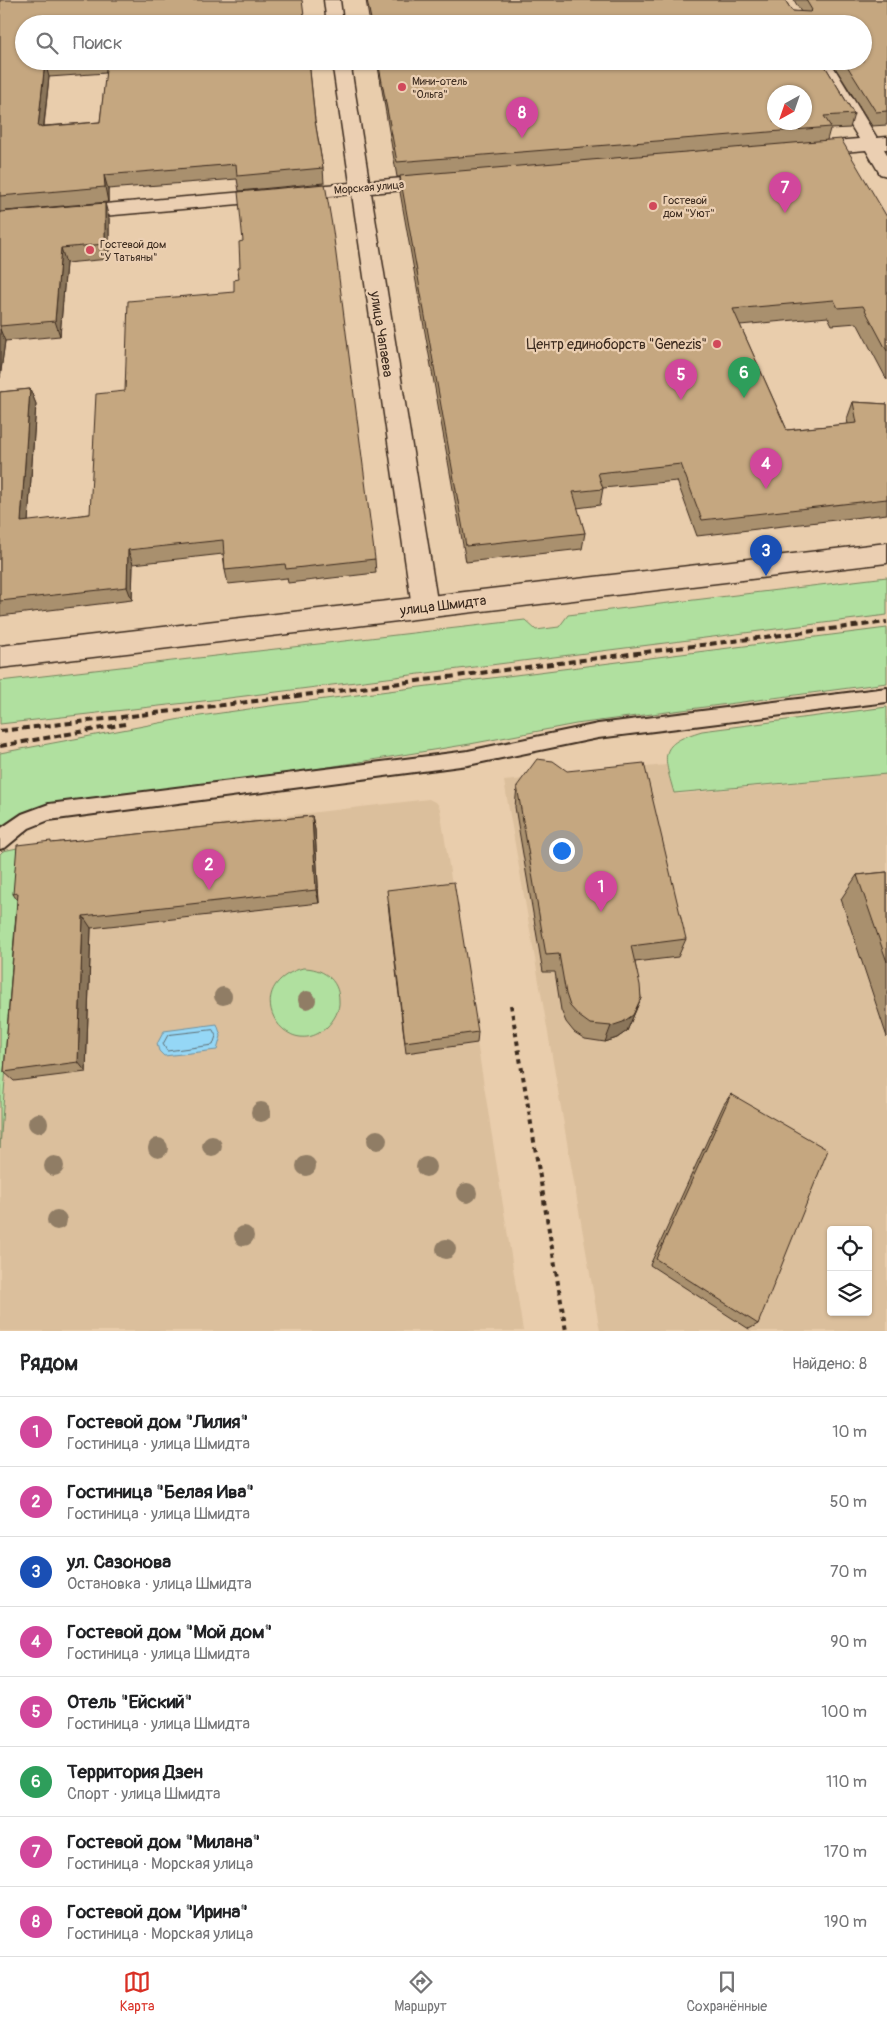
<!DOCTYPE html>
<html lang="ru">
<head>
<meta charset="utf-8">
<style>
  body { margin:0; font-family:Pangolin,sans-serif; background:#f6f6f6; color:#202124 }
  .controls { position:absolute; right:15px; bottom:15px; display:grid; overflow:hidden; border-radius:5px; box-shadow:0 1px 4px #0004 }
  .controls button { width:45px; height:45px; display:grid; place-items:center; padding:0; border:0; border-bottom:1px solid #e0e0e0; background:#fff; color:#202124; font:25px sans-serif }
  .compass { position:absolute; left:767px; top:85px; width:45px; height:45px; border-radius:50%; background:#fff; box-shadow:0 1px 4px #0004; rotate:220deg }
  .you { position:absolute; left:561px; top:850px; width:18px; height:18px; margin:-12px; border:4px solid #fff; border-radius:50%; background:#1a73e8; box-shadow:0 0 0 8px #1a73e833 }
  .badge { display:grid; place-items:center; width:32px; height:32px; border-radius:50%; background:#d93025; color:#fff; font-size:16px; font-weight:700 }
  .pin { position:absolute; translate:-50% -41px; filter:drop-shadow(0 1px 2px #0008) }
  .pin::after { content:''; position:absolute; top:26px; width:18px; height:15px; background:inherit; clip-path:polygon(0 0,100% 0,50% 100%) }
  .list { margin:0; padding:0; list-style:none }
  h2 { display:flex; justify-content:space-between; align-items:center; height:65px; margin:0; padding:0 20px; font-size:21px }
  h2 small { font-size:16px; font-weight:400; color:#757577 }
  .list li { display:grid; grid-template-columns:32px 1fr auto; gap:15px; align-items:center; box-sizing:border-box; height:70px; padding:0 20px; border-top:1px solid #e0e0e0 }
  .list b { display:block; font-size:19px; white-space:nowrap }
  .list p { margin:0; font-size:16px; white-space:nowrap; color:#757577 }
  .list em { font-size:16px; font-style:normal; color:#757577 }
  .icon { flex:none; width:28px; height:28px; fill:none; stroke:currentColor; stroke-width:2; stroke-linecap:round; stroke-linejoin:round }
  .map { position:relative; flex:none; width:887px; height:1331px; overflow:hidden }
  .search { position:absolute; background:#fff; box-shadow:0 1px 4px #0004; left:15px; right:15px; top:15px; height:55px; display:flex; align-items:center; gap:12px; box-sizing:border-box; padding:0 18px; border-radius:28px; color:#757577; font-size:19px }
  .sheet { height:625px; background:#fff }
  nav { display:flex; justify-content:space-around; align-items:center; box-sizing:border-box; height:70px; border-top:1px solid #e0e0e0; background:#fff; font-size:14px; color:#757577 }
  nav a { display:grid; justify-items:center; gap:2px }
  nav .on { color:#d93025 }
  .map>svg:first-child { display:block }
  .built { fill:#dbbf9c; fill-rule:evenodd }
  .green { fill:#b0e09f; stroke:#76855e }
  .water { fill:#95d7f6; stroke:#7192a0 }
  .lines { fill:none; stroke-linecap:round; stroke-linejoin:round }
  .shore { stroke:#5f6f74; stroke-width:1 }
  .lane-casing { stroke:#3b2a1e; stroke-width:4 }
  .street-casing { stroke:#3b2a1e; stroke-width:3 }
  .secondary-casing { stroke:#3b2a1e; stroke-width:3 }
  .path { stroke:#3b2a1e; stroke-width:4; stroke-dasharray:4.5 4.5; stroke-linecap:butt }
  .lane { fill:#ebcfb2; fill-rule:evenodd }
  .street { fill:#ebcfb2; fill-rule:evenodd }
  .secondary { fill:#ebcfb2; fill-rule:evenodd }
  .rail { stroke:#3b2a1e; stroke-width:4; stroke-dasharray:7 4; stroke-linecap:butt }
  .tree { fill:#907d65 }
  .wall { fill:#a9906e; stroke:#3b2a1e; fill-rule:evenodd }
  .shaded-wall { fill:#8a755a; stroke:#3b2a1e }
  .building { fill:#c5a780; stroke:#3b2a1e; fill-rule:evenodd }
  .poi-dot { fill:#d1495b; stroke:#ebcfb2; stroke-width:2 }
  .labels { text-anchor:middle; stroke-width:4.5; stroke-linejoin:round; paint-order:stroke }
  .far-poi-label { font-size:11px; fill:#3b2a1e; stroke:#ebcfb2; text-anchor:start }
  .far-street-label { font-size:11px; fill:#3b2a1e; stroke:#ebcfb2 }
  .street-label { font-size:14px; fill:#3b2a1e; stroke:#ebcfb2 }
  .poi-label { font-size:14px; fill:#3b2a1e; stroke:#ebcfb2; text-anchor:end }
</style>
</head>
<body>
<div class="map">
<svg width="887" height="1331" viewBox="0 0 887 1331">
  <rect width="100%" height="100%" fill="#e9cdac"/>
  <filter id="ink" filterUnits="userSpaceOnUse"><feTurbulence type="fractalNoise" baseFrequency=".02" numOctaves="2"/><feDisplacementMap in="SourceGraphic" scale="10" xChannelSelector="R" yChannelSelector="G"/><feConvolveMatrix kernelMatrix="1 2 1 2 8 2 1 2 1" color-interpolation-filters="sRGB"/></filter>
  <g filter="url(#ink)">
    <!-- built -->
    <g class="built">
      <path d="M666,765L674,793L680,794L887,774V1331H600L504,781ZM831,1230H868V1312H831Z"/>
      <path d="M429,799L437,803L440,809L523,1331H0V1148L22,847Z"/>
    </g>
    <!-- green -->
    <g class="green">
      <path d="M887,577V615L221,699L0,724V681L525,620L536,630L559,627L568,615Z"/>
      <path d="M887,628V683L576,724L470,744L279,775L62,802L28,812L0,834V753L186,718L270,706Z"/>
      <path d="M887,707V774L674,793C663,754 658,744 702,731Z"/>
      <path d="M22,847L0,1148V854L3,851Z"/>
      <path d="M303,968C322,968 339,979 339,1000C340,1010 334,1020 327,1027C286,1065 236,986 303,968Z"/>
    </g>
    <!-- water -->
    <path class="water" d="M217,1024L221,1036L217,1050L164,1056L159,1051L157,1044L164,1031Z"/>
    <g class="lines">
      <!-- shore -->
      <path class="shore" d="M213,1030L216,1036L213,1045L167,1051L163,1044L168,1035Z"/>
      <defs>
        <path id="lane" d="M887,688V702L598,738L468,765L49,820L29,828L6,847L0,849V829L22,814L49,804L468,751L598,724Z"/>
        <g id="street">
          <path d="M324,0H340L343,24H327Z"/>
          <path d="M332,61H350L369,181L437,175L444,177L447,181L444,185L437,187L371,193L438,607L434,614L425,617L416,614L412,607L352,194L0,225V213L350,183Z"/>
          <path d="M812,61H830L877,138L887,137V149H884L887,154V176L880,174L866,150L809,155L802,153L800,149L802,145L809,143L859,139Z"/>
        </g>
        <path id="secondary" d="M887,543V563L0,668V646Z"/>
      </defs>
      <!-- lane casing -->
      <use href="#lane" class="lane-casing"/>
      <!-- street casing -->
      <use href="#street" class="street-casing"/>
      <!-- secondary casing -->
      <use href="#secondary" class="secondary-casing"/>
      <!-- path -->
      <path class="path" d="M511,1005L566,1331"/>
      <!-- lane -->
      <use href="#lane" class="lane"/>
      <!-- street -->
      <use href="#street" class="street"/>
      <!-- secondary -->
      <use href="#secondary" class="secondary"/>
      <!-- rail -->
      <g class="rail">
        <path d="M0,731C296,698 591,658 887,622"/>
        <path d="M0,746L125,724"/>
      </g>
    </g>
    <!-- trees -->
    <g class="tree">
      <circle cx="223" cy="996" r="9"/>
      <circle cx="307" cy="1000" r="9"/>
      <circle cx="261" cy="1112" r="10"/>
      <circle cx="38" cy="1123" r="10"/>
      <circle cx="377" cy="1140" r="10"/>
      <circle cx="212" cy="1146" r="10"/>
      <circle cx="158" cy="1148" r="10"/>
      <circle cx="54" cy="1166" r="10"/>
      <circle cx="306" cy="1166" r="10"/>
      <circle cx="426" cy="1167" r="10"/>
      <circle cx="467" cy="1193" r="10"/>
      <circle cx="57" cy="1220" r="10"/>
      <circle cx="244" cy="1236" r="10"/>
      <circle cx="446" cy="1249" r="10"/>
    </g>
    <!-- wall -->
    <g class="wall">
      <path d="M0,0L24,61H309L315,121L323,168L324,183L239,191L237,179L120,188L108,189V202L6,211L109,218V259L66,263L60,336L5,341L0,378ZM106,73L100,122L44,126L49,77Z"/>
      <path d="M366,0H785L792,11L801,12L794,0H887V125L872,126L831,61H863V24H370Z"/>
      <path d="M377,61H822L854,114L850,128L830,129L827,140L887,217V380L857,323L832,325L828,317L740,325L787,430L848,424L847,419L853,402L887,404V514L697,536L677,481L603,488L600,505L577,508L585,533L582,549L466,562L400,192V177H397Z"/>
      <path d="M30,389L36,404L28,522L90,514L375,559L376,573L288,583L287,578L228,584L225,570L223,554L133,564L132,600L0,616V392Z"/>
      <path d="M517,786L686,939L678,957L635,962L641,998L627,1031L617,1038L605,1042L585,1039L574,1032L566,1022L561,1010L555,972H543L515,807Z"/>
      <path d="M312,816L315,830L319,903L91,928L86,1072L14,1081L4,1072L17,900L13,894L53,843Z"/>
      <path d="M887,872V1037L841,899L857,875Z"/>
      <path d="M388,904L478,1032L477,1043L406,1053Z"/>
      <path d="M731,1094L758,1324L749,1329L650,1265L724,1104Z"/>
    </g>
    <!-- shaded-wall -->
    <g class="shaded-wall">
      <path d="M45,62L49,77L42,141L38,127Z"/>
      <path d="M104,175L108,189V202L105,187Z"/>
      <path d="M105,203L109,218V259L105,244Z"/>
      <path d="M61,248L66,263L60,336L55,321Z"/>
      <path d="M0,329L5,341L0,378Z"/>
      <path d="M30,389L36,404L27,537L21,522Z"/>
      <path d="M128,550L133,564L132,600L127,587Z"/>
      <path d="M312,816L315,830L319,903L316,890Z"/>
      <path d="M83,916L91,928L86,1072L78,1062Z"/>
      <path d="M641,998L627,1031L617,1038L605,1042L611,1026Z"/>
    </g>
    <!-- building -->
    <g class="building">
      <path d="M0,0H302L305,24H24V61H55L45,62L38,127L100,122L107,61H309L315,121L323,168L237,176L236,164L104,175L105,187L0,196Z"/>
      <path d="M367,0H785L792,11L810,12L812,10L806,0H887V111L876,112L844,61H863V24H372Z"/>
      <path d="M378,61H822L854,114L824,116L831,127L397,162ZM774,92H804V122H774Z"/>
      <path d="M841,139L887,217V351L863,306L838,308L834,300L733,309L787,430L857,423L853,402L887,404V499L702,520L681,464L598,473L603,489L573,492L585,533L466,546L400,176Z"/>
      <path d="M325,184L333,231L375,559L286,569L285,564L225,570L223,540L128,550L127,587L0,601V392L30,389L21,522L90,514L96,394L125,391L128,301L234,292V280L239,279L238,268L240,267L239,242L243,241L238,192Z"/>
      <path d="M105,203V244L61,248L55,321L0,326V212Z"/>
      <path d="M537,759L553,761L567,771L644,763L686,939L631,946L640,985L641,998L633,1015L623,1022L611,1026L590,1024L579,1016L570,1006L566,994L559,954L546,955L517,786Z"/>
      <path d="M312,816L316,890L83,916L78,1062L4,1072L18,893L13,894L17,845L51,841V843Z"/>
      <path d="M887,872V962L857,875Z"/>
      <path d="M454,882L478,1032L405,1042L387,890Z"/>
      <path d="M731,1094L828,1150L758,1324L656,1259Z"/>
    </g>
  </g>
  <!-- markers -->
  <g class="poi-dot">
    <circle cx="402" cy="87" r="5"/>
    <circle cx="653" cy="206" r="5"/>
    <circle cx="90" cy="250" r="5"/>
    <circle cx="717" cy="344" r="5"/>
  </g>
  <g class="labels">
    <!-- far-poi labels -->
    <g class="far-poi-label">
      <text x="412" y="85">Мини-отель<tspan x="412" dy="13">"Ольга"</tspan></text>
      <text x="663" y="204">Гостевой<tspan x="663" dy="13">дом "Уют"</tspan></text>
      <text x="100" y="248">Гостевой дом<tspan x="100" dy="13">"У Татьяны"</tspan></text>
    </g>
    <!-- far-street labels -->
    <g class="far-street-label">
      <text transform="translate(369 187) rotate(-5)" y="4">Морская улица</text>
    </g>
    <!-- street labels -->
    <g class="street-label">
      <text transform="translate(382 334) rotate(81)" y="5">улица Чапаева</text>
      <text transform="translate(443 605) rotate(-7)" y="5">улица Шмидта</text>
    </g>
    <!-- poi labels -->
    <g class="poi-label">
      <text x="707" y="349">Центр единоборств "Genezis"</text>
    </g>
  </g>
</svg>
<div class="controls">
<button><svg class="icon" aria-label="locate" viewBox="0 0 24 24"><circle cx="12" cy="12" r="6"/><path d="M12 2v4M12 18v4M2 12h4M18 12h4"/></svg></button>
<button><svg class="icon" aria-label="layers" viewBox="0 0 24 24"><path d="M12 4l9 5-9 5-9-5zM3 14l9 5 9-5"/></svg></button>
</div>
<svg class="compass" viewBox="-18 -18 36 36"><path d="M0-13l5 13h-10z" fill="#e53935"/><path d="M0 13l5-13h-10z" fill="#757577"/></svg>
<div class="you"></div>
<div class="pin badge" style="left:601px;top:912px;background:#d1479c">1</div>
<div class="pin badge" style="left:209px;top:890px;background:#d1479c">2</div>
<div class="pin badge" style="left:766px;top:576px;background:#1a4fb4">3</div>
<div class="pin badge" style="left:766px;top:489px;background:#d1479c">4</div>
<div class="pin badge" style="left:681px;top:400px;background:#d1479c">5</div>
<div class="pin badge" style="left:744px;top:398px;background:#2e9e5b">6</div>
<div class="pin badge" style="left:785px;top:213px;background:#d1479c">7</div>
<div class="pin badge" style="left:522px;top:138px;background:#d1479c">8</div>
<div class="search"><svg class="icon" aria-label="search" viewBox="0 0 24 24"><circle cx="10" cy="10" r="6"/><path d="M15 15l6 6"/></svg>Поиск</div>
</div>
<section class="sheet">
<h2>Рядом<small>Найдено: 8</small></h2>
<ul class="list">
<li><span class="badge" style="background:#d1479c">1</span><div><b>Гостевой дом &quot;Лилия&quot;</b><p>Гостиница · улица Шмидта</p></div><em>10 m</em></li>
<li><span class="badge" style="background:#d1479c">2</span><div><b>Гостиница &quot;Белая Ива&quot;</b><p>Гостиница · улица Шмидта</p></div><em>50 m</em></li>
<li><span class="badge" style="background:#1a4fb4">3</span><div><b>ул. Сазонова</b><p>Остановка · улица Шмидта</p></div><em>70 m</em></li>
<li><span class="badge" style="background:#d1479c">4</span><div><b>Гостевой дом &quot;Мой дом&quot;</b><p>Гостиница · улица Шмидта</p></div><em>90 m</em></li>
<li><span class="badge" style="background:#d1479c">5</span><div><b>Отель &quot;Ейский&quot;</b><p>Гостиница · улица Шмидта</p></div><em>100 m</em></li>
<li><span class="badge" style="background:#2e9e5b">6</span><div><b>Территория Дзен</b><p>Спорт · улица Шмидта</p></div><em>110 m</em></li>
<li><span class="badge" style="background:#d1479c">7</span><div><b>Гостевой дом &quot;Милана&quot;</b><p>Гостиница · Морская улица</p></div><em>170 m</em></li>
<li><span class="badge" style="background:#d1479c">8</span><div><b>Гостевой дом &quot;Ирина&quot;</b><p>Гостиница · Морская улица</p></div><em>190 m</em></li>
</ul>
</section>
<nav>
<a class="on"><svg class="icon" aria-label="map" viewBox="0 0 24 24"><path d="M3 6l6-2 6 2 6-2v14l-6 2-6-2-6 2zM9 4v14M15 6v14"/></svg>Карта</a>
<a><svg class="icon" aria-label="directions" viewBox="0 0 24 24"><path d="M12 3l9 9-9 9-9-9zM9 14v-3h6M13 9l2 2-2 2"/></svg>Маршрут</a>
<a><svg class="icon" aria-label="saved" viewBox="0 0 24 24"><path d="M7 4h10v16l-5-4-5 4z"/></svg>Сохранённые</a>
</nav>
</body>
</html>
